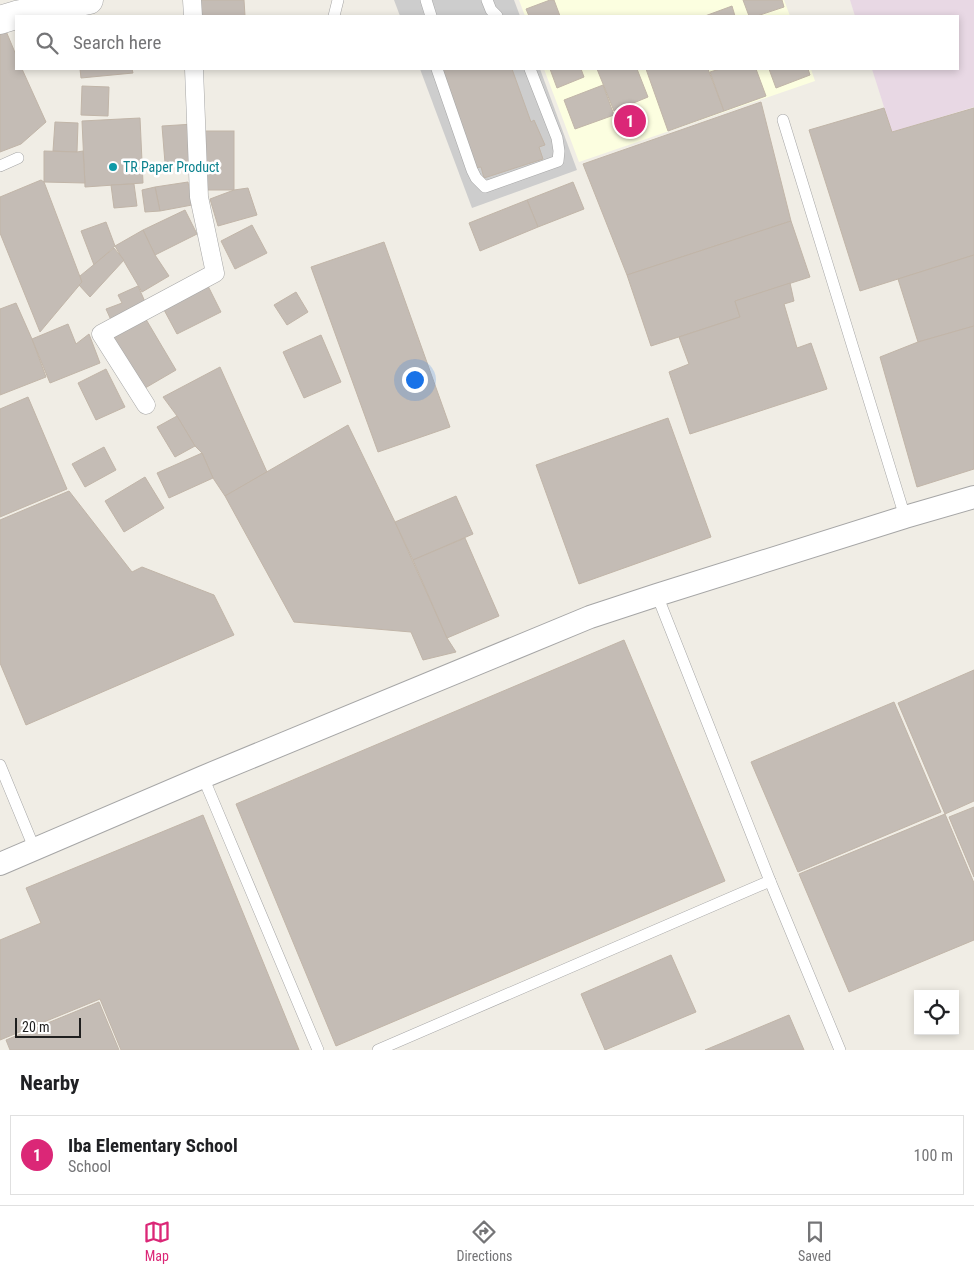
<!DOCTYPE html>
<html lang="en">
<head>
<meta charset="utf-8">
<style>
  body { margin:0; font-family:"Roboto Condensed",sans-serif; background:#f2f2f2; color:#202124 }
  .controls { position:absolute; right:15px; bottom:15px; display:grid; overflow:hidden; border-radius:0px; box-shadow:0 2px 8px #0003 }
  .controls button { width:45px; height:45px; display:grid; place-items:center; padding:0; border:0; border-bottom:1px solid #e0e0e0; background:#fff; color:#202124; font:25px sans-serif }
  .scale { position:absolute; left:15px; bottom:12px; width:66px; box-sizing:border-box; padding-left:5px; border:2px solid #1f1f1f; border-top:0; font-size:14px; line-height:18px; white-space:nowrap; color:#1f1f1f; -webkit-text-stroke:4px #fff; paint-order:stroke }
  .you { position:absolute; left:414px; top:379px; width:18px; height:18px; margin:-12px; border:4px solid #fff; border-radius:50%; background:#1a73e8; box-shadow:0 0 0 8px #1a73e833 }
  .badge { display:grid; place-items:center; width:32px; height:32px; border-radius:50%; background:#db2777; color:#fff; font-size:16px; font-weight:700 }
  .pin { position:absolute; translate:-50% -50%; border:2px solid #fff; box-shadow:0 1px 5px #0006 }
  .list { margin:0; padding:0; list-style:none }
  h2 { display:flex; justify-content:space-between; align-items:center; height:65px; margin:0; padding:0 20px; font-size:21px }
  h2 small { font-size:16px; font-weight:400; color:#757577 }
  .list li { display:grid; grid-template-columns:32px 1fr auto; gap:15px; align-items:center; box-sizing:border-box; height:80px; margin:0 10px 10px; padding:0 10px; border:1px solid #e0e0e0; border-radius:0px }
  .list b { display:block; font-size:19px; white-space:nowrap }
  .list p { margin:0; font-size:16px; white-space:nowrap; color:#757577 }
  .list em { font-size:16px; font-style:normal; color:#757577 }
  .icon { flex:none; width:28px; height:28px; fill:none; stroke:currentColor; stroke-width:2; stroke-linecap:round; stroke-linejoin:round }
  .map { position:relative; flex:none; width:974px; height:1050px; overflow:hidden }
  .search { position:absolute; background:#fff; box-shadow:0 2px 8px #0003; left:15px; right:15px; top:15px; height:55px; display:flex; align-items:center; gap:12px; box-sizing:border-box; padding:0 18px; border-radius:0px; color:#757577; font-size:19px }
  .sheet { height:155px; background:#fff }
  nav { display:flex; justify-content:space-around; align-items:center; box-sizing:border-box; height:70px; border-top:1px solid #e0e0e0; background:#fff; font-size:14px; color:#757577 }
  nav a { display:grid; justify-items:center; gap:2px }
  nav .on { color:#db2777 }
  .map>svg:first-child { display:block }
  .industrial { fill:#e8d8e4 }
  .education { fill:#fcfee0 }
  .religious { fill:#cdcdcd }
  .building { fill:#c4bcb5; stroke:#c1b5a8 }
  .lines { fill:none; stroke-linecap:round; stroke-linejoin:round }
  .service-casing { stroke:#a6a6a6; stroke-width:12 }
  .pedestrian-casing { stroke:#a6a6a6; stroke-width:19 }
  .minor-casing { stroke:#a6a6a6; stroke-width:24 }
  .tertiary-casing { stroke:#a6a6a6; stroke-width:29 }
  .service { stroke:#fff; stroke-width:11 }
  .pedestrian { stroke:#fff; stroke-width:18 }
  .minor { stroke:#fff; stroke-width:22 }
  .tertiary { stroke:#fff; stroke-width:28 }
  .culture-dot { fill:#0f9aa8; stroke:#fff; stroke-width:2 }
  .labels { text-anchor:middle; stroke-width:5; stroke-linejoin:round; paint-order:stroke }
  .culture-label { font-size:14px; fill:#0d838f; stroke:#fff; text-anchor:start }
</style>
</head>
<body>
<div class="map">
<svg width="974" height="1050" viewBox="0 0 974 1050">
  <rect width="100%" height="100%" fill="#f0ede5"/>
  <!-- industrial -->
  <path class="industrial" d="M850,0H974V107L892,132L872,69H958V16H855Z"/>
  <!-- education -->
  <g class="education">
    <path d="M519,0H784L790,16H525Z"/>
    <path d="M544,69H811L815,81L579,162Z"/>
  </g>
  <!-- religious -->
  <g class="religious">
    <path d="M394,0H514L520,16H400Z"/>
    <path d="M420,69H540L577,170L472,208Z"/>
  </g>
  <!-- building -->
  <g class="building">
    <path d="M197,0H244L245,16H198Z"/>
    <path d="M550,0H554L560,16H529L526,9Z"/>
    <path d="M743,0H782L784,7L757,16H749Z"/>
    <path d="M732,6L735,16H705Z"/>
    <path d="M6,31L16,55V69H22L46,122L21,144L0,152V32Z"/>
    <path d="M80,69H132L133,73L81,78Z"/>
    <path d="M442,69H512L531,122L534,120L545,145L539,147L543,159L484,178L481,167L474,168Z"/>
    <path d="M550,69H581L584,77L557,88Z"/>
    <path d="M597,69H637L648,97L614,111Z"/>
    <path d="M646,69H708L724,111L668,131Z"/>
    <path d="M720,69H756L766,96L724,111L710,72Z"/>
    <path d="M769,69H808L810,75L776,88Z"/>
    <path d="M603,85L614,115L575,129L564,100Z"/>
    <path d="M82,86L109,87L108,116L81,115Z"/>
    <path d="M761,102L791,221L627,275L583,164Z"/>
    <path d="M884,108L892,132L974,108V255L860,291L809,130Z"/>
    <path d="M140,118L143,183L85,187L82,121Z"/>
    <path d="M55,122L78,123L77,152L53,151Z"/>
    <path d="M194,124L196,161L165,163L162,126Z"/>
    <rect x="200" y="131" width="34" height="59"/>
    <path d="M44,151L77,152L83,151L85,183L44,182Z"/>
    <path d="M41,180L44,182L82,282L40,332L0,233V197Z"/>
    <path d="M188,182L192,205L160,211L155,187Z"/>
    <path d="M573,182L584,209L538,227L527,200Z"/>
    <path d="M134,184L137,206L114,208L111,185Z"/>
    <path d="M155,187L160,211L145,212L142,190Z"/>
    <path d="M248,188L257,215L218,226L210,199L234,190Z"/>
    <path d="M527,200L538,227L480,251L469,223Z"/>
    <path d="M185,210L197,234L155,255L143,230Z"/>
    <path d="M791,221L810,277L735,301L740,317L651,346L627,275Z"/>
    <path d="M106,222L115,246L94,265L81,231Z"/>
    <path d="M252,225L267,253L235,269L221,241Z"/>
    <path d="M143,230L155,255L169,276L142,292L115,246Z"/>
    <path d="M384,242L450,427L378,452L311,267Z"/>
    <path d="M114,248L124,260L90,297L79,285L82,282L80,276Z"/>
    <path d="M974,255V326L918,342L898,279Z"/>
    <path d="M790,283L794,301L784,304L797,348L811,343L827,389L690,434L669,372L689,364L679,337L740,317L735,301Z"/>
    <path d="M138,286L146,304L111,320L106,309L122,303L118,295Z"/>
    <path d="M208,286L221,312L177,334L163,308Z"/>
    <path d="M296,292L308,312L287,325L274,305Z"/>
    <path d="M16,303L32,339L46,377L0,395V309Z"/>
    <path d="M144,316L176,370L140,391L108,336Z"/>
    <path d="M68,324L76,344L89,334L100,363L50,383L32,339Z"/>
    <path d="M974,326V469L917,487L880,357L918,342Z"/>
    <path d="M321,335L341,382L304,398L283,352Z"/>
    <path d="M220,367L267,472L225,496L213,478L202,453L195,446L177,416L163,397Z"/>
    <path d="M106,369L125,407L96,420L78,383Z"/>
    <path d="M28,397L67,489L0,517V409Z"/>
    <path d="M177,416L195,446L175,457L157,427Z"/>
    <path d="M668,418L711,537L579,584L536,465Z"/>
    <path d="M348,425L395,522L447,638L456,652L423,660L411,632L294,622L225,496Z"/>
    <path d="M104,447L116,470L85,487L72,464Z"/>
    <path d="M202,453L213,478L169,498L157,473Z"/>
    <path d="M145,477L164,508L124,532L105,501Z"/>
    <path d="M69,491L132,572L142,567L214,595L234,635L26,725L0,663V520Z"/>
    <path d="M456,496L473,534L413,560L395,522Z"/>
    <path d="M465,538L499,616L447,638L413,560Z"/>
    <path d="M624,640L725,881L336,1046L236,804Z"/>
    <path d="M974,670V801L945,814L898,703Z"/>
    <path d="M894,702L941,812L798,872L751,762Z"/>
    <path d="M974,807V877L949,817Z"/>
    <path d="M945,814L974,883V940L849,992L799,874Z"/>
    <path d="M203,815L299,1050H121L100,999L0,1040V940L41,923L26,888Z"/>
    <path d="M671,955L696,1012L605,1050L581,994Z"/>
    <path d="M99,1002L119,1050H10L6,1040Z"/>
    <path d="M789,1015L804,1050H705Z"/>
  </g>
  <g class="lines">
    <defs>
      <g id="service">
        <path d="M426,0L431,16"/>
        <path d="M487,0L491,10L497,16"/>
        <path d="M334,16L338,0"/>
        <path d="M437,69L472,170L476,178L485,187L558,161L559,151L557,138L530,69"/>
        <path d="M783,120L905,517"/>
        <path d="M0,166L18,158"/>
        <path d="M657,595L770,881L840,1050"/>
        <path d="M0,765L35,850"/>
        <path d="M203,777L318,1050"/>
        <path d="M378,1050L770,881"/>
      </g>
      <g id="pedestrian">
        <path d="M192,0L193,16"/>
        <path d="M146,405L101,334L215,273L199,197L194,69"/>
      </g>
      <path id="minor" d="M0,864L203,777L590,617L657,595L905,517L974,497"/>
      <path id="tertiary" d="M0,20L16,15L89,0"/>
    </defs>
    <!-- service casing -->
    <use href="#service" class="service-casing"/>
    <!-- pedestrian casing -->
    <use href="#pedestrian" class="pedestrian-casing"/>
    <!-- minor casing -->
    <use href="#minor" class="minor-casing"/>
    <!-- tertiary casing -->
    <use href="#tertiary" class="tertiary-casing"/>
    <!-- service -->
    <use href="#service" class="service"/>
    <!-- pedestrian -->
    <use href="#pedestrian" class="pedestrian"/>
    <!-- minor -->
    <use href="#minor" class="minor"/>
    <!-- tertiary -->
    <use href="#tertiary" class="tertiary"/>
  </g>
  <!-- markers -->
  <circle class="culture-dot" cx="113" cy="167" r="5"/>
  <g class="labels">
    <!-- culture labels -->
    <g class="culture-label">
      <text x="123" y="172">TR Paper Product</text>
    </g>
  </g>
</svg>
<div class="controls">
<button><svg class="icon" aria-label="locate" viewBox="0 0 24 24"><circle cx="12" cy="12" r="6"/><path d="M12 2v4M12 18v4M2 12h4M18 12h4"/></svg></button>
</div>
<div class="scale">20 m</div>
<div class="you"></div>
<div class="pin badge" style="left:630px;top:121px">1</div>
<div class="search"><svg class="icon" aria-label="search" viewBox="0 0 24 24"><circle cx="10" cy="10" r="6"/><path d="M15 15l6 6"/></svg>Search here</div>
</div>
<section class="sheet">
<h2>Nearby<small></small></h2>
<ul class="list">
<li><span class="badge">1</span><div><b>Iba Elementary School</b><p>School</p></div><em>100 m</em></li>
</ul>
</section>
<nav>
<a class="on"><svg class="icon" aria-label="map" viewBox="0 0 24 24"><path d="M3 6l6-2 6 2 6-2v14l-6 2-6-2-6 2zM9 4v14M15 6v14"/></svg>Map</a>
<a><svg class="icon" aria-label="directions" viewBox="0 0 24 24"><path d="M12 3l9 9-9 9-9-9zM9 14v-3h6M13 9l2 2-2 2"/></svg>Directions</a>
<a><svg class="icon" aria-label="saved" viewBox="0 0 24 24"><path d="M7 4h10v16l-5-4-5 4z"/></svg>Saved</a>
</nav>
</body>
</html>
